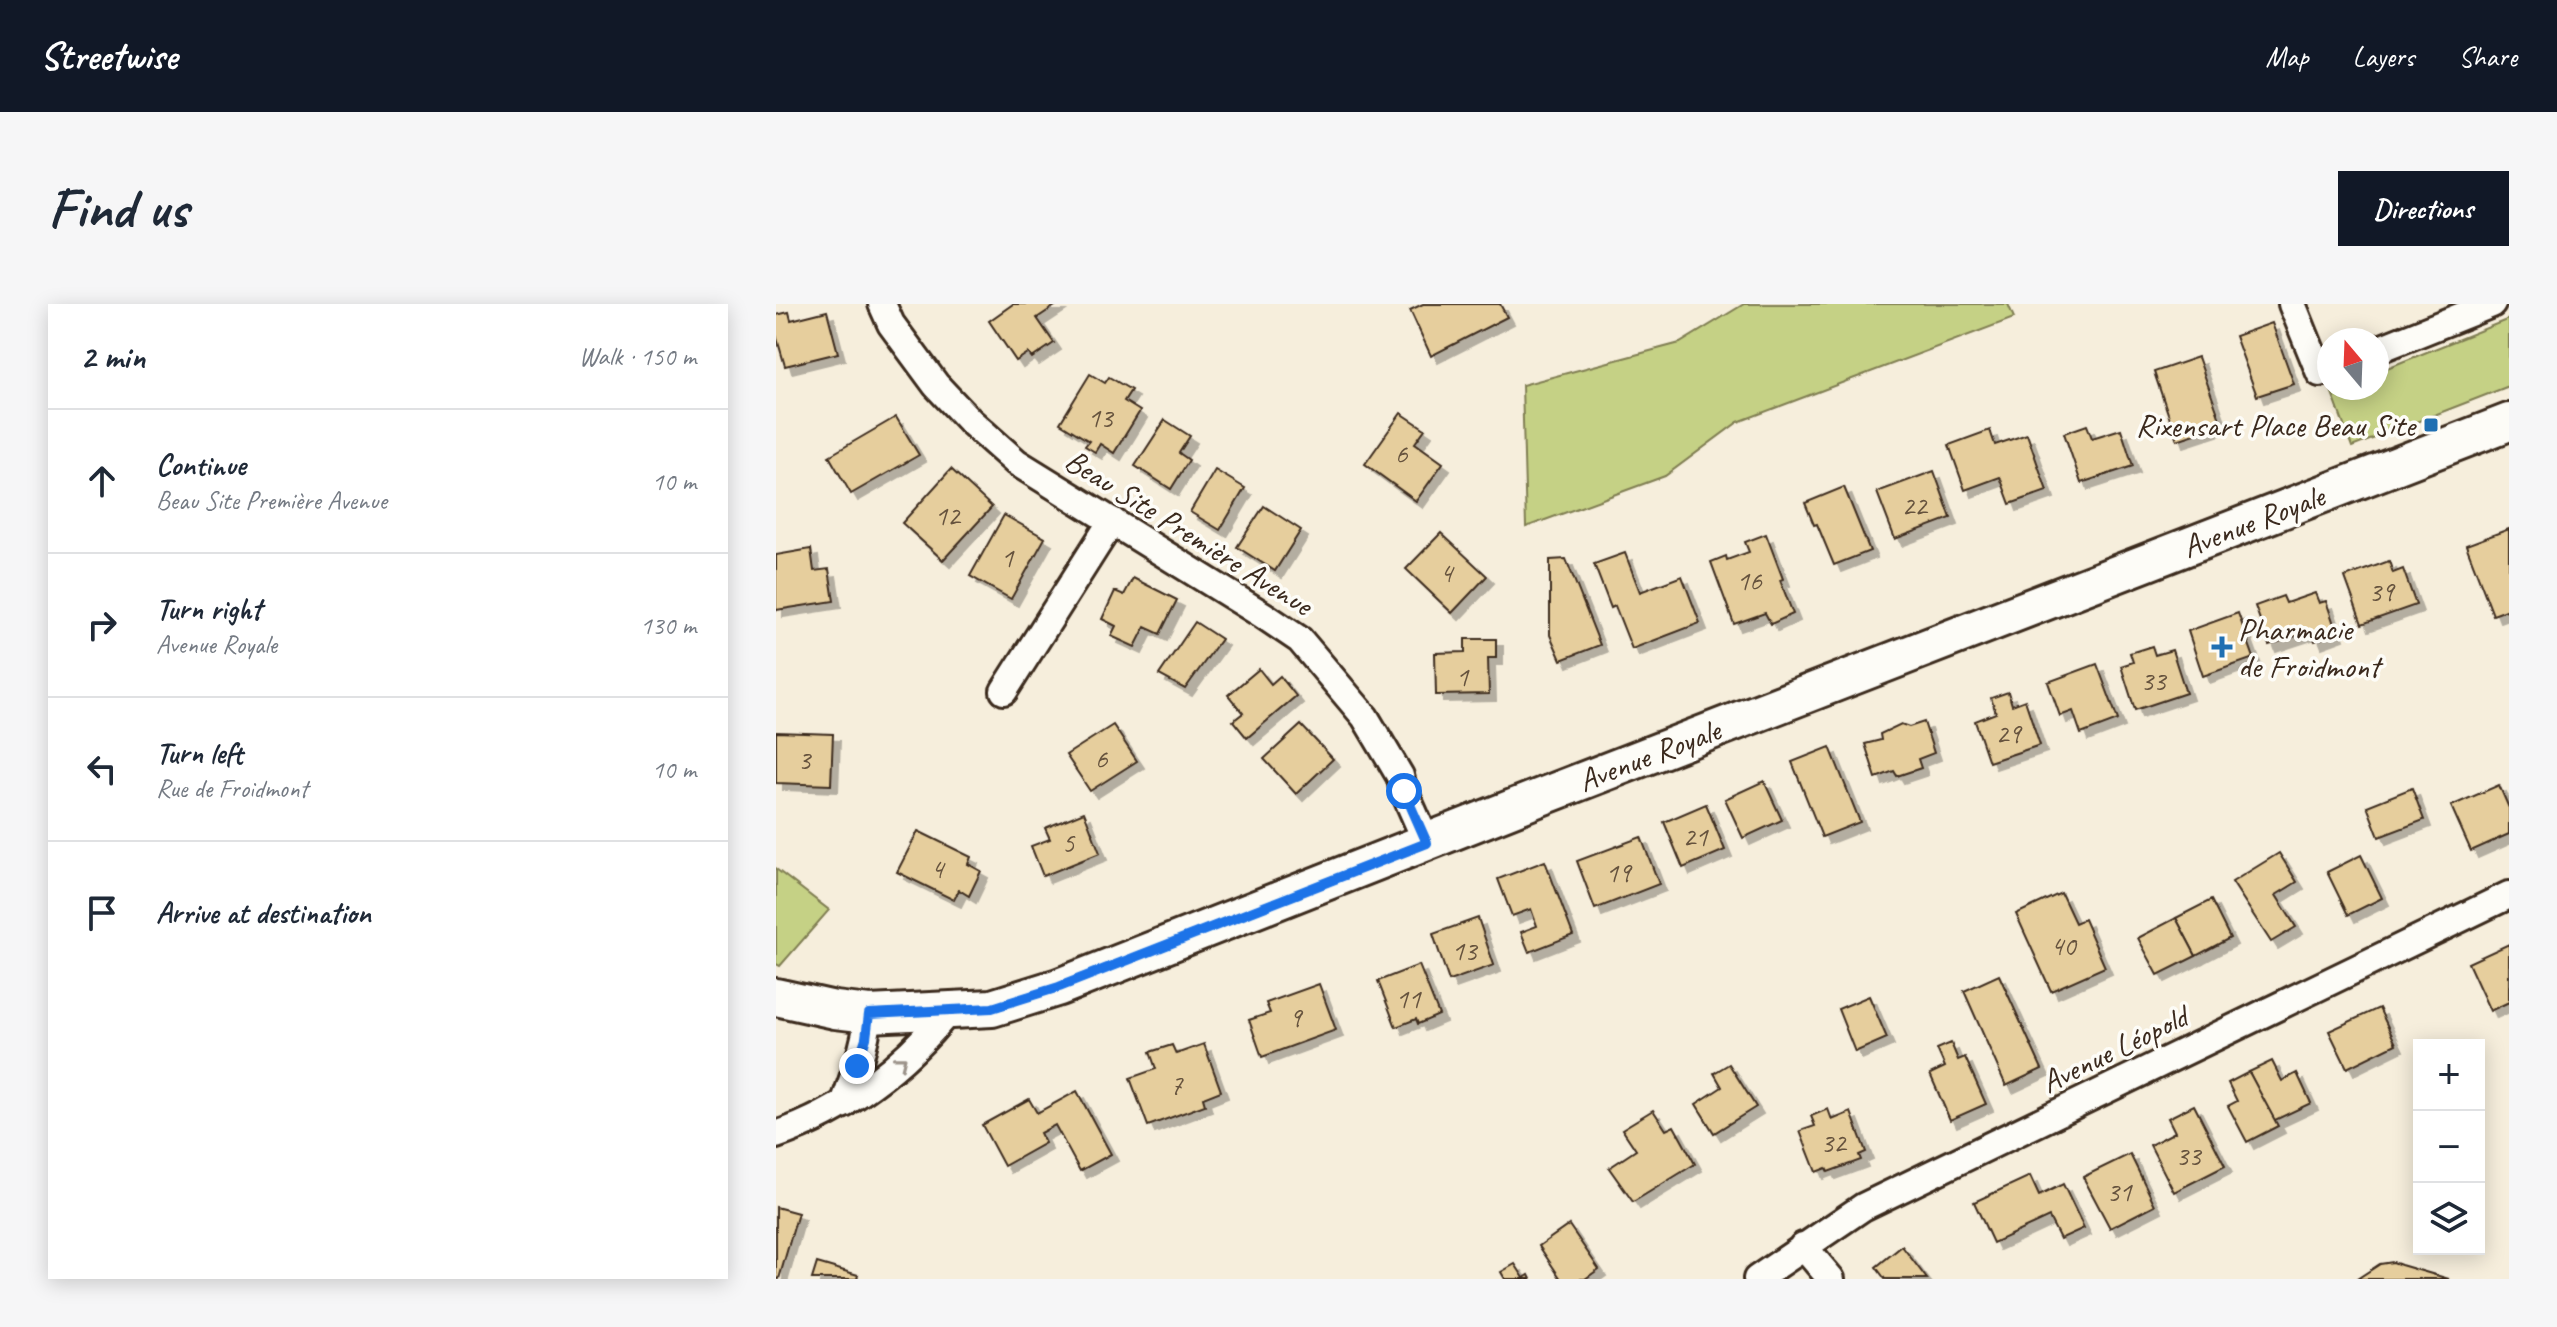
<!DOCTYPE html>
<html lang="en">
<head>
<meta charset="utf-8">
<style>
  body { margin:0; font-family:Caveat,sans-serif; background:#f6f6f7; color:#1f2937 }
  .controls { position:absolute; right:24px; bottom:24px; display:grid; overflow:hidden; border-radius:0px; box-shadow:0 4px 20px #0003 }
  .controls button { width:72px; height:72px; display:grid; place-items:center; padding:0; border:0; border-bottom:2px solid #e0e1e3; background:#fff; color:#1f2937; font:40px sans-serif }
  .compass { position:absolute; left:1541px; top:24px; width:72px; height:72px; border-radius:50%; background:#fff; box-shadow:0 4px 20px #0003; rotate:341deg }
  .stop { position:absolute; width:24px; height:24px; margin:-18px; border:6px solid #1a73e8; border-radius:50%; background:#fff }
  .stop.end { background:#1a73e8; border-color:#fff; box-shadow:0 2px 8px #0008 }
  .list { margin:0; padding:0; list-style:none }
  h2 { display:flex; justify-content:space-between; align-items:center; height:104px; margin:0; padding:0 32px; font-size:34px }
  h2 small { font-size:26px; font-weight:400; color:#747a83 }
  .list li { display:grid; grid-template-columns:52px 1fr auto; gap:24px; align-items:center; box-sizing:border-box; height:144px; padding:0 32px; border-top:2px solid #e0e1e3 }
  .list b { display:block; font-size:30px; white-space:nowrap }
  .list p { margin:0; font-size:26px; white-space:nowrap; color:#747a83 }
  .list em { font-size:26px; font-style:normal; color:#747a83 }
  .icon { flex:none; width:44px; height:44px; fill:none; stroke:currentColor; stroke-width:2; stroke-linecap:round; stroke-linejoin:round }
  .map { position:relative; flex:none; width:1733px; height:975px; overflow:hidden; border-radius:0px }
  header { display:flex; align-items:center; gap:48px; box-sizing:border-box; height:112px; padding:0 40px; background:#111827; color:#fff }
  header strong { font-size:38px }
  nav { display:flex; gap:44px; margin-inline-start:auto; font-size:28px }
  .intro { display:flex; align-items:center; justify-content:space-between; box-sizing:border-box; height:192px; padding:0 48px }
  h1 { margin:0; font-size:56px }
  .button { padding:20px 36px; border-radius:0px; background:#111827; color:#fff; font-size:28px; font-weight:700 }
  main { display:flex; gap:48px; padding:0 48px }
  aside { flex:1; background:#fff; border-radius:0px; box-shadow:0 4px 20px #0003 }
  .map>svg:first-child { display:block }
  .green { fill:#c5d185; stroke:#807e52; stroke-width:2 }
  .building { fill:#e6ce9d; stroke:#3b2a1e; stroke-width:2; filter:url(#shadow) }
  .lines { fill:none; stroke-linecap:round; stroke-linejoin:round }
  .street-casing { stroke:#3b2a1e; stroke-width:32 }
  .secondary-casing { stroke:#3b2a1e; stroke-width:42 }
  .street { stroke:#fdfcf7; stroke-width:26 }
  .secondary { stroke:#fdfcf7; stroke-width:36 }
  .oneway { stroke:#9c938a }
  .route { stroke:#1a73e8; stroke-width:10 }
  .poi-dot { fill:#1f6fb2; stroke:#fdfcf7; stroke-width:3 }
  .labels { text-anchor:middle; stroke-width:7; stroke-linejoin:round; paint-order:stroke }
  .number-label { font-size:28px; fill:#66533e }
  .poi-label { font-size:32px; fill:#3b2a1e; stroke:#fdfcf7; text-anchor:end }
  .street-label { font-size:32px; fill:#3b2a1e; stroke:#fdfcf7 }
</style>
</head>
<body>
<header>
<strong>Streetwise</strong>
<nav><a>Map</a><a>Layers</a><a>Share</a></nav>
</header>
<div class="intro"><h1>Find us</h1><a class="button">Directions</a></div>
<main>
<aside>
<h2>2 min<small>Walk · 150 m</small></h2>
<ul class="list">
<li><svg class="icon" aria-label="ahead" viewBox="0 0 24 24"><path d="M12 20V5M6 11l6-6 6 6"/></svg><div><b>Continue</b><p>Beau Site Première Avenue</p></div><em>10 m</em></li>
<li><svg class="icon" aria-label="right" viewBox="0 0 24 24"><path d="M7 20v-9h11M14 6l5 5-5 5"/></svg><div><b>Turn right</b><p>Avenue Royale</p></div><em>130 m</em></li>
<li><svg class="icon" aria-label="left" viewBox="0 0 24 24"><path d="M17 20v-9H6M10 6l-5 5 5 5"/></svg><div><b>Turn left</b><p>Rue de Froidmont</p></div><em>10 m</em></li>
<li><svg class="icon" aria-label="arrive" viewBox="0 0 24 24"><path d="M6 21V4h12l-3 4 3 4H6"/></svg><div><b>Arrive at destination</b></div></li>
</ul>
</aside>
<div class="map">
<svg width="1733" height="975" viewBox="0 0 1733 975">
  <defs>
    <filter id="shadow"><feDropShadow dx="7" dy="7" stdDeviation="0" flood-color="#0004"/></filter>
  </defs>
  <rect width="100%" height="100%" fill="#f6eedc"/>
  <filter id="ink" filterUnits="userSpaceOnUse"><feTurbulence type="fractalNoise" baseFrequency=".0125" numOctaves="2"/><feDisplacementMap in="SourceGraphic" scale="16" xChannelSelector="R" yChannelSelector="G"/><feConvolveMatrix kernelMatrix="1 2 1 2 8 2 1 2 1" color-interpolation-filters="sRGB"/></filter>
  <g filter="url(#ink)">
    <!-- green -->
    <g class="green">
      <path d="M968,0H1232L1238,14L962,118L889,172L750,223L746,81L904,39Z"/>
      <path d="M1733,15V82L1576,143L1555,86L1601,84V68Z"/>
      <path d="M0,565L53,606L4,662L0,660Z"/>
    </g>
    <!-- building -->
    <g class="building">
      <path d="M237,0H282L261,14L278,39L256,54L252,49L240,57L213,17Z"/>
      <path d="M647,0H724L731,13L655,52L634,6Z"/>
      <path d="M51,7L62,49L9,62L0,31V11L13,8L15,16Z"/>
      <path d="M1496,19L1518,80L1481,92L1459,32Z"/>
      <path d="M1422,53L1446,121L1401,136L1378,68Z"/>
      <path d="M314,70L329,79L333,73L355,86L348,97L364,107L338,149L324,140L319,148L309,142L313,137L284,119Z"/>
      <path d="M625,109L649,125L639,139L667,159L640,197L589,160Z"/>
      <path d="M120,113L143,151L75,190L53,152Z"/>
      <path d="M389,116L414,132L403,149L413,156L395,185L359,162Z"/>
      <path d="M1311,121L1316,134L1345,125L1357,162L1305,179L1288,129Z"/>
      <path d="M1214,126L1219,141L1251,130L1271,187L1234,200L1224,173L1189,186L1173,141Z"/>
      <path d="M175,165L216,203L167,256L126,219Z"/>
      <path d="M439,166L469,184L444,226L414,208Z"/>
      <path d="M1158,167L1175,214L1119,235L1101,188Z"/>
      <path d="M1068,183L1094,247L1058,261L1041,220L1038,221L1029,199Z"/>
      <path d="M488,202L525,226L499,267L461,243Z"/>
      <path d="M228,211L269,234L235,295L194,272Z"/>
      <path d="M1733,225V305L1717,311L1690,241Z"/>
      <path d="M665,229L711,272L676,309L630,265Z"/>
      <path d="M990,230L1007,275L1004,276L1017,310L995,320L989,309L958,320L935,258L950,252L951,256L973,248L969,238Z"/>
      <path d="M35,245L38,267L53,265L58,297L0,306V251Z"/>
      <path d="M849,249L864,288L906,272L924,319L856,345L839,302L835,304L818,260Z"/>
      <path d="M790,255L824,341L785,356L774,331V256Z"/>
      <path d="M1613,257L1617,269L1627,265L1640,301L1586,320L1569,273Z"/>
      <path d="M357,274L401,296L384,330L369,323L359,343L335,332L340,322L326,315L339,287L348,291Z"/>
      <path d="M1539,289L1543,299L1550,297L1561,329L1539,337L1535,327L1493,341L1479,302L1507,292L1510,299Z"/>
      <path d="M1462,309L1478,354L1427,372L1412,327Z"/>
      <path d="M419,318L445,335L409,385L383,371Z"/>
      <path d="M689,335H720V354H712L713,390L660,391L659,349L689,348Z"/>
      <path d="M1376,342L1379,351L1396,346L1410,389L1359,406L1345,362L1357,358L1354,349Z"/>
      <path d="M1321,360L1342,416L1305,430L1297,407L1284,412L1272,378Z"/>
      <path d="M483,365L495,380L504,372L520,392L471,434L457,417L467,409L452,391Z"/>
      <path d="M1232,388L1236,401L1249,396L1264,441L1213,458L1199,417L1220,409L1215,394Z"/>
      <path d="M1148,418L1158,449L1142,455L1145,464L1121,472L1118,467L1100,474L1089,440L1105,436L1104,430L1125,420L1133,423Z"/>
      <path d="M337,421L361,457L314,487L290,451Z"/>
      <path d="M525,421L557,455L520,490L488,455Z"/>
      <path d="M0,428L57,430L55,481L0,479Z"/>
      <path d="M1054,443L1084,518L1046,533L1016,458Z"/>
      <path d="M988,477L1006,516L967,534L949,495Z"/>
      <path d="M1723,481L1733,504V530L1695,547L1675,502Z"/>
      <path d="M1636,484L1648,516L1603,533L1591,502Z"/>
      <path d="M930,500L949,546L907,564L888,518Z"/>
      <path d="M308,508L324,549L267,572L255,542L274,535L269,524Z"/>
      <path d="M142,527L195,553L192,560L205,567L193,592L183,586L178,596L121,568Z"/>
      <path d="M865,533L883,580L819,605L801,557Z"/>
      <path d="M1503,549L1521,578L1500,591L1520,623L1495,638L1456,578Z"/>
      <path d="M1585,551L1606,594L1572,611L1551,568Z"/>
      <path d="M769,557L797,631L753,648L745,628L761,622L755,605L736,612L722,575Z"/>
      <path d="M1285,589L1299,619L1308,615L1329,663L1275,687L1240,610Z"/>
      <path d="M1435,596L1454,634L1420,652L1400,614Z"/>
      <path d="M702,614L718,661L673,677L657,630Z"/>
      <path d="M1400,614L1420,652L1382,671L1362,634Z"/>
      <path d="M1733,640V698L1714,707L1692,659Z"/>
      <path d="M643,661L663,711L642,720L640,715L620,723L602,677Z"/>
      <path d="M1223,671L1266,765L1230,782L1188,687Z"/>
      <path d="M543,680L560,726L486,753L473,716L494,709L490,699Z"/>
      <path d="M1093,692L1111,734L1079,748L1062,705Z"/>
      <path d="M1603,704L1620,740L1571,764L1553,727Z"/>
      <path d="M1175,739L1182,756L1189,753L1210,800L1174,816L1154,770L1169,763L1161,745Z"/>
      <path d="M428,740L445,787L427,794L429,801L372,822L354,774L380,765L374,748L396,741L400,750Z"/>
      <path d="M1496,757L1506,777L1521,769L1535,799L1497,817L1473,768Z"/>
      <path d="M953,760L980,803L938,829L920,800L946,783L938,769Z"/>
      <path d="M1473,768L1502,822L1471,838L1452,802L1461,797L1452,779Z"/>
      <path d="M301,787L335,850L304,867L279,821L264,829L269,839L228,862L206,821L253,795L261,809Z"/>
      <path d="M1418,801L1449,862L1398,888L1374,841L1399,828L1392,814Z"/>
      <path d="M1052,805L1056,816L1075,808L1090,848L1083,851L1085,856L1052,868L1050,864L1040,868L1024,827L1039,822L1035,812Z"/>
      <path d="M877,806L890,826L898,822L919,860L857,898L833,864L860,846L846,825Z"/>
      <path d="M1354,850L1379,901L1334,924L1307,873Z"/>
      <path d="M1254,872L1263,892L1287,880L1308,924L1284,935L1273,913L1217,939L1198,898Z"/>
      <path d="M0,903L22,909L3,975H0Z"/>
      <path d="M793,921L823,965L809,975H785L763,942Z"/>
      <path d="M1126,942L1151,975H1109L1100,963Z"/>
      <path d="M1617,958L1625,961L1673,975H1581L1604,960Z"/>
      <path d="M41,959L82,971L81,975H36Z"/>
      <path d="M739,960L748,974L753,971L755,975H729L725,968Z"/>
    </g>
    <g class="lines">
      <defs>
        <g id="street">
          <path d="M106,0L115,20L160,81L194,117L240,158L487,311L524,336L589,413L624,472L628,487L651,539"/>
          <path d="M1516,0L1544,69L1553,65"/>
          <path d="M1601,46L1716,0"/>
          <path d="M228,387L336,217"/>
          <path d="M68,800C79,770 89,742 93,710"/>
          <path d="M0,831C68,808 129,762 173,706"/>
          <path d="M1027,942L1055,975"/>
          <path d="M981,975L1087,903L1733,591"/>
        </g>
        <path id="secondary" d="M0,693L59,706L93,710L216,704L283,683L757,496L1733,118"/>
      </defs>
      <!-- street casing -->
      <use href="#street" class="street-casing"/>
      <!-- secondary casing -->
      <use href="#secondary" class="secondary-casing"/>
      <!-- street -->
      <use href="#street" class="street"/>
      <!-- secondary -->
      <use href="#secondary" class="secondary"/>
    </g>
    <!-- one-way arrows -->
    <defs><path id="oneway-chevron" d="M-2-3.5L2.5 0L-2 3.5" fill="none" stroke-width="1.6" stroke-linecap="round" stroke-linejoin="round" transform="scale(2)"/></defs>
    <use class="oneway" href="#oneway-chevron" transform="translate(125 757) rotate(-38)"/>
  </g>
  <g class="lines" filter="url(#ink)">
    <!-- route -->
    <path class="route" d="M81,762L90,734L93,710L216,704L283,683L651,539L628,487"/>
  </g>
  <!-- markers -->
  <g class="poi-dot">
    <rect x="1647" y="113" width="16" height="16" rx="4"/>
    <path d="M1442 331h8v8h8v8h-8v8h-8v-8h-8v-8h8z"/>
  </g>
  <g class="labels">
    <!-- number labels -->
    <g class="number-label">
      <text x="324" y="123">13</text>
      <text x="625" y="159">6</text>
      <text x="1138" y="211">22</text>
      <text x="171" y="221">12</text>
      <text x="231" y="263">1</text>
      <text x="670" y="278">4</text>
      <text x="973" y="286">16</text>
      <text x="1605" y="297">39</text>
      <text x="686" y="382">1</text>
      <text x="1377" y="386">33</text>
      <text x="1232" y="439">29</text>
      <text x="325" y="464">6</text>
      <text x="28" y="465">3</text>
      <text x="919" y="542">21</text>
      <text x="292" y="548">5</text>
      <text x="161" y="574">4</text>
      <text x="842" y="578">19</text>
      <text x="1287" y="651">40</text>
      <text x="688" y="656">13</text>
      <text x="632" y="704">11</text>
      <text x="519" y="723">9</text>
      <text x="400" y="790">7</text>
      <text x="1057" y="848">32</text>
      <text x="1412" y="861">33</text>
      <text x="1343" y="897">31</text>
    </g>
    <!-- poi labels -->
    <g class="poi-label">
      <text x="1639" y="132">Rixensart Place Beau Site</text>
      <text x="1462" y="336" text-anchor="start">Pharmacie<tspan x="1462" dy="37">de Froidmont</tspan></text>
    </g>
    <!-- street labels -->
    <g class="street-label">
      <text transform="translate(1477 217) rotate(-21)" y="11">Avenue Royale</text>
      <text transform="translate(413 228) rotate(32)" y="11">Beau Site Première Avenue</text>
      <text transform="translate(873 451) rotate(-21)" y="11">Avenue Royale</text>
      <text transform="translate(1338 745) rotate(-26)" y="11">Avenue Léopold</text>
    </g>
  </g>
</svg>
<div class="controls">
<button>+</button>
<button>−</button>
<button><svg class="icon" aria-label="layers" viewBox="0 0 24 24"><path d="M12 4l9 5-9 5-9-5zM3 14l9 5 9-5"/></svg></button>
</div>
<svg class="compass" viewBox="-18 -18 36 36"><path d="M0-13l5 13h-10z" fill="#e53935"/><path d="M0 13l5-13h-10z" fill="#747a83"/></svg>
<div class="stop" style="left:628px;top:487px"></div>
<div class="stop end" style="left:81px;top:762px"></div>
</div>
</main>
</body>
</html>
